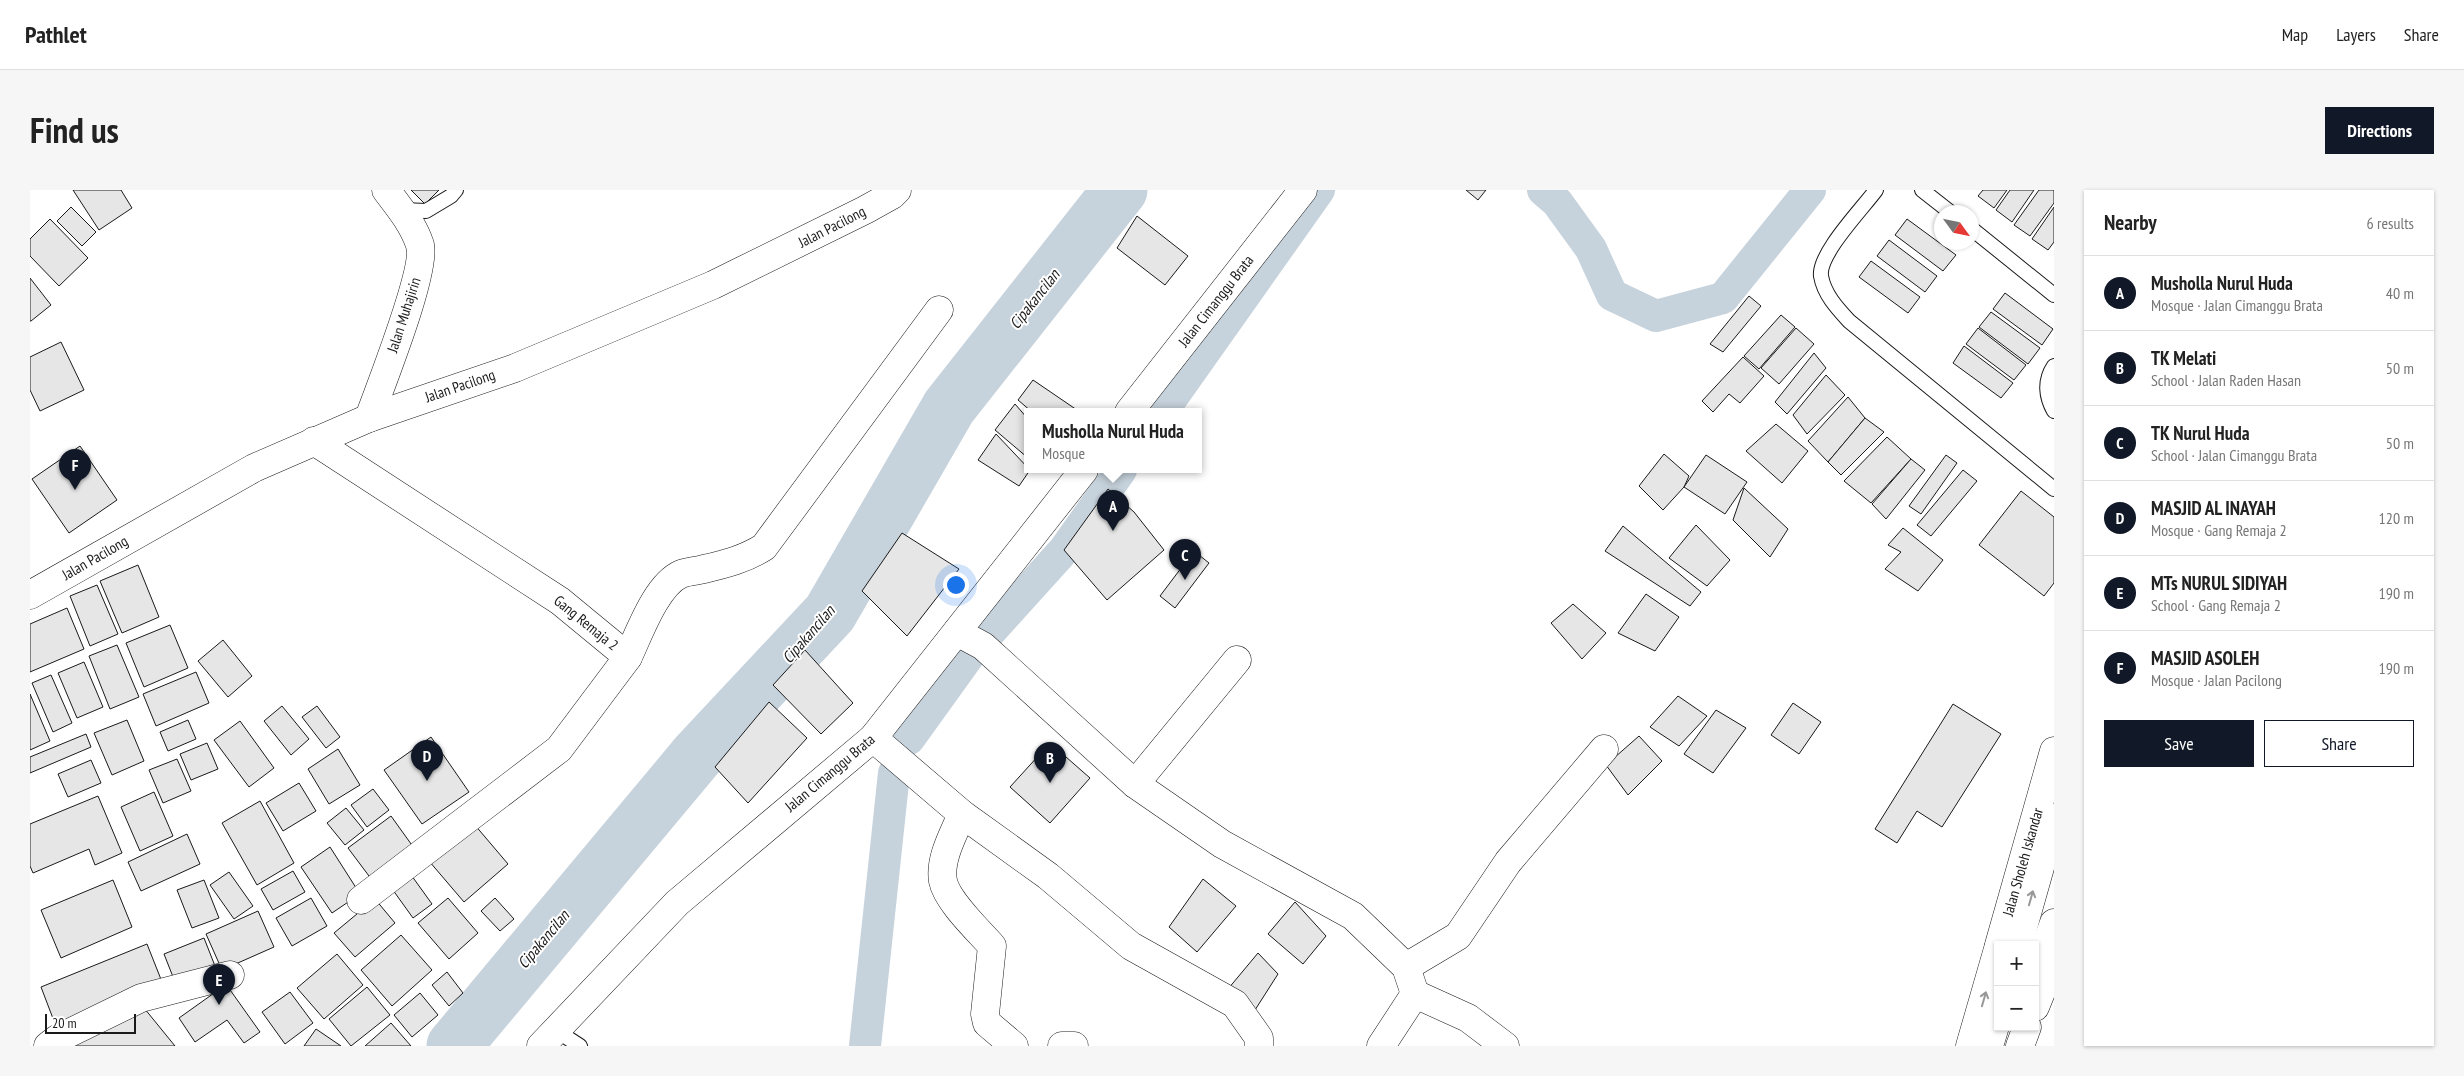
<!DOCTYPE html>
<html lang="en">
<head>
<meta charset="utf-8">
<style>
  body { margin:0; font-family:"PT Sans Narrow",sans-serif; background:#f6f6f6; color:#222 }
  .controls { position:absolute; right:15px; bottom:15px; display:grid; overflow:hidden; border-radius:0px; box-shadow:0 1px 4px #0004 }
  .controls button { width:45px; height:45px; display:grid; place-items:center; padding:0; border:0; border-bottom:1px solid #e0e0e0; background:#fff; color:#222; font:25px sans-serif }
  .compass { position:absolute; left:1904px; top:15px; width:45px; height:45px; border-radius:50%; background:#fff; box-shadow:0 1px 4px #0004; rotate:123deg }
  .scale { position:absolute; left:15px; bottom:12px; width:91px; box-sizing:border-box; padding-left:5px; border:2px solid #1a1a1a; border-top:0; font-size:14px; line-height:18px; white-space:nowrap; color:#1a1a1a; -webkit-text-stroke:4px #fff; paint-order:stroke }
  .you { position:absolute; left:925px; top:394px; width:18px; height:18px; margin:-12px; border:4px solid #fff; border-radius:50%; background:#1a73e8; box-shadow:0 0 0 8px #1a73e833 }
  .badge { display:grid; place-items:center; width:32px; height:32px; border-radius:50%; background:#111827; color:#fff; font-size:16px; font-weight:700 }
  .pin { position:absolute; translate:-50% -41px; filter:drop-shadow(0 1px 2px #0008) }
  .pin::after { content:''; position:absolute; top:26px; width:18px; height:15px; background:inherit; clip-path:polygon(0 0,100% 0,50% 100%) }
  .popup { position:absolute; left:994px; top:218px; width:178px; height:65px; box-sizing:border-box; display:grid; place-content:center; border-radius:0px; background:#fff; filter:drop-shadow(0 1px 4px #0005); font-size:16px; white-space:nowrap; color:#767676 }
  .popup b { font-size:19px; color:#222 }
  .popup::after { content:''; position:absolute; left:50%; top:100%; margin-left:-10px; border:10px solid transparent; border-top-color:#fff }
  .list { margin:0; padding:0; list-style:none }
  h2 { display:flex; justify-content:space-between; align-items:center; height:65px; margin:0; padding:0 20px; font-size:21px }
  h2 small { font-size:16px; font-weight:400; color:#767676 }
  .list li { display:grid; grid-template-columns:32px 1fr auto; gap:15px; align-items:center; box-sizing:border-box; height:75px; padding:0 20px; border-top:1px solid #e0e0e0 }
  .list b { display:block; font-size:19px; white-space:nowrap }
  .list p { margin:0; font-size:16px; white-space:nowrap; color:#767676 }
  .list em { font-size:16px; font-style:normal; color:#767676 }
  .actions { display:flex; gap:10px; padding:15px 20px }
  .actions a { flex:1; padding:11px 0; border:1px solid #111827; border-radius:0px; text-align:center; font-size:18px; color:#111827 }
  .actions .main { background:#111827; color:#fff }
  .map { position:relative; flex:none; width:2024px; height:856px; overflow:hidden; border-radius:0px }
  header { display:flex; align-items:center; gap:30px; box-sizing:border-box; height:70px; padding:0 25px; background:#fff; border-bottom:1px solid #e0e0e0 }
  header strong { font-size:24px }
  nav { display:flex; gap:28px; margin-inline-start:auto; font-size:18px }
  .intro { display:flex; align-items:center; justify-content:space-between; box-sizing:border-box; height:120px; padding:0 30px }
  h1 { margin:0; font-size:35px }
  .button { padding:12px 22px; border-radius:0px; background:#111827; color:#fff; font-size:18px; font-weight:700 }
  main { display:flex; gap:30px; padding:0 30px }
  aside { flex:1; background:#fff; border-radius:0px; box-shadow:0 1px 4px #0004 }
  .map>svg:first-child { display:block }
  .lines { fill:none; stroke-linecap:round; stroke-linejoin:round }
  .canal { stroke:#c6d2dc; stroke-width:32 }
  .river { stroke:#c6d2dc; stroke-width:55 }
  .building { fill:#e6e6e6; stroke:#1a1a1a }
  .service-casing { stroke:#1a1a1a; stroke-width:16 }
  .minor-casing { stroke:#1a1a1a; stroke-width:29 }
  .tertiary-casing { stroke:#1a1a1a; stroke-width:29 }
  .trunk-casing { stroke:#1a1a1a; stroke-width:29 }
  .motorway-casing { stroke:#1a1a1a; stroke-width:29 }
  .service { stroke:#fff; stroke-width:14 }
  .minor { stroke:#fff; stroke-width:28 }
  .tertiary { stroke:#fff; stroke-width:28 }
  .trunk { stroke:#fff; stroke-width:28 }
  .motorway { stroke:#fff; stroke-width:28 }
  .oneway { stroke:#989898 }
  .labels { text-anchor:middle; stroke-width:4; stroke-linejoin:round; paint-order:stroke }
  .street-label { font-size:15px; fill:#1a1a1a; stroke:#fff }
  .water-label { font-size:16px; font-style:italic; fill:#1a1a1a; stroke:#fff }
</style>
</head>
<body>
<header>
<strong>Pathlet</strong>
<nav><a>Map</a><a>Layers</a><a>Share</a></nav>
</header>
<div class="intro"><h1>Find us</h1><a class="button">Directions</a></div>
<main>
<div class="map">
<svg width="2024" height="856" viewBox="0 0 2024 856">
  <rect width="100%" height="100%" fill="#fff"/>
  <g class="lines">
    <!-- canal -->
    <g class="canal">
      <path d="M1513,0L1527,12L1561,59L1582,105L1626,126L1693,108L1780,0"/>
      <path d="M1132,222L1289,0"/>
      <path d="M959,443L1034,360L1091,280"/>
      <path d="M879,549L938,467"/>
      <path d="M835,856L864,583"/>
    </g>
    <!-- river -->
    <path class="river" d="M424,856L668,564L800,423L919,217L1090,0"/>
  </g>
  <!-- building -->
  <g class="building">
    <path d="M43,0H91L102,18L69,40Z"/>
    <path d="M381,0H409L395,14Z"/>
    <path d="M1436,0H1456L1448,10Z"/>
    <path d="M1953,0H1977L1964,18L1948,6Z"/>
    <path d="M1980,0H2004L1982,32L1966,20Z"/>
    <path d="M2009,0H2024V13L2000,46L1984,35Z"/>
    <path d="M41,17L66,42L52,56L27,31Z"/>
    <path d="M2024,17V52L2018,60L2002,49Z"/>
    <path d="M1107,26L1158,66L1135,95L1087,58Z"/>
    <path d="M20,29L58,68L29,96L0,66V49Z"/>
    <path d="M1877,29L1926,65L1913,81L1865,45Z"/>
    <path d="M1859,50L1907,86L1895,102L1847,66Z"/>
    <path d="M1841,71L1890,107L1878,123L1829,87Z"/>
    <path d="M0,88L21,115L1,131H0Z"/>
    <path d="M1975,103L2023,139L2012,155L1963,119Z"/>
    <path d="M1719,106L1731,116L1693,162L1680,154Z"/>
    <path d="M1961,122L2010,158L1998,174L1949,137Z"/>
    <path d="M1751,125L1765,137L1729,179L1714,166Z"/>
    <path d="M1766,138L1784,154L1749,194L1731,178Z"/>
    <path d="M1948,138L1996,175L1984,190L1936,154Z"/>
    <path d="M31,152L54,200L10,221L0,200V167Z"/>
    <path d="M1934,156L1983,193L1971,208L1923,173Z"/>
    <path d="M1784,163L1796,178L1757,224L1745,212Z"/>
    <path d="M1713,167L1734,186L1710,213L1699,204L1683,222L1672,211Z"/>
    <path d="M1796,185L1815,205L1777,244L1763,225Z"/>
    <path d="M1003,190L1047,220L1045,222H1002L988,210Z"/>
    <path d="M1818,207L1835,228L1798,272L1778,251Z"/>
    <path d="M985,214L998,229V268L965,240Z"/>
    <path d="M1835,228L1854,242L1811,285L1798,272Z"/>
    <path d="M1746,234L1778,261L1752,293L1716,261Z"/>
    <path d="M966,244L1000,280L989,296L948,270Z"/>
    <path d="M1857,247L1881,269L1841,313L1814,291Z"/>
    <path d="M50,256L87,310L39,343L2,289Z"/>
    <path d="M1634,264L1659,286L1654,297L1633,320L1609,296Z"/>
    <path d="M1676,265L1717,292L1695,324L1654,297Z"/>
    <path d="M1916,265L1927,273L1891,324L1879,316Z"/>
    <path d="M1881,269L1895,280L1856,329L1842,314Z"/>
    <path d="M1933,280L1947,291L1901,346L1887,335Z"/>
    <path d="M1714,298L1758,339L1740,367L1703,330Z"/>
    <path d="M1078,299L1104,322L1134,360L1077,410L1034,360Z"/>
    <path d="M1991,301L2024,327V393L2014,406L1949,355Z"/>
    <path d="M1666,335L1700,370L1677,396L1639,368Z"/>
    <path d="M1593,336L1671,402L1660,416L1575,361Z"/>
    <path d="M1873,338L1913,370L1888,401L1855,379L1871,362L1858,355Z"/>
    <path d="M872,343L929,379L877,446L832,401Z"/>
    <path d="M1164,361L1179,373L1145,418L1130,406Z"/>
    <path d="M108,375L129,427L92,443L70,391Z"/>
    <path d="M67,395L88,444L60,456L40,406Z"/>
    <path d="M1616,404L1649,427L1625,461L1588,443Z"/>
    <path d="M1543,414L1576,443L1552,469L1521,433Z"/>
    <path d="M37,418L54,459L0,482V434Z"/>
    <path d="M140,435L158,478L114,497L96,453Z"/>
    <path d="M193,450L222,486L198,507L168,471Z"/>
    <path d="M87,455L109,507L80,519L59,466Z"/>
    <path d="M775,460L823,513L791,544L743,495Z"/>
    <path d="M54,472L73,517L47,528L28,483Z"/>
    <path d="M166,482L179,513L126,536L113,504Z"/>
    <path d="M21,485L42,533L23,542L2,493Z"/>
    <path d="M0,504L20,551L0,560Z"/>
    <path d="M1648,506L1677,526L1649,556L1620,537Z"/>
    <path d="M739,512L777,548L718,613L685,577Z"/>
    <path d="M1763,513L1791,532L1769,564L1741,545Z"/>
    <path d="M1923,514L1971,544L1912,637L1887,621L1867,653L1845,639Z"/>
    <path d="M252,516L279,549L261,565L234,531Z"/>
    <path d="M287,516L310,547L296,558L272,527Z"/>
    <path d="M1686,520L1716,538L1683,583L1654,564Z"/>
    <path d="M97,530L114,571L82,585L64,543Z"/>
    <path d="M158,530L166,549L138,561L130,542Z"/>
    <path d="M210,531L244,578L219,597L184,550Z"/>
    <path d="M56,544L61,557L0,583V567Z"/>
    <path d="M1609,546L1632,571L1598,605L1576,575Z"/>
    <path d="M401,547L439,602L392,634L354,580Z"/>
    <path d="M177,553L188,579L161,590L150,564Z"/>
    <path d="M1020,553L1060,588L1020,633L980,597Z"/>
    <path d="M308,559L330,595L299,614L278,579Z"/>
    <path d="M147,569L161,601L133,613L119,580Z"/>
    <path d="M61,570L71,593L38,607L28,584Z"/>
    <path d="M269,593L286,621L253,641L236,613Z"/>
    <path d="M343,599L359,620L337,637L321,615Z"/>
    <path d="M124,602L143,646L110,661L91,617Z"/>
    <path d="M68,606L92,663L65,675L59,659L3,683L0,676V634Z"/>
    <path d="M230,611L264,673L227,695L192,633Z"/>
    <path d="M316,618L334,640L315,655L297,633Z"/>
    <path d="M361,626L384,658L342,690L318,658Z"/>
    <path d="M444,634L478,674L434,712L399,671Z"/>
    <path d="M157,644L170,674L111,701L98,672Z"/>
    <path d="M300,657L330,704L302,723L271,677Z"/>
    <path d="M263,681L275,702L243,720L231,699Z"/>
    <path d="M199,682L223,716L204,729L180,695Z"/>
    <path d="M379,682L402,714L383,728L360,696Z"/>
    <path d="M1173,689L1206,716L1167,762L1139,737Z"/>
    <path d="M83,690L102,737L31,768L11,720Z"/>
    <path d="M174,690L189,728L162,738L147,700Z"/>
    <path d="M281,708L297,736L262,756L246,728Z"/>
    <path d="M418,708L448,743L419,769L388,733Z"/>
    <path d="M465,708L484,729L470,741L451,721Z"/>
    <path d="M345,709L365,733L325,767L304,743Z"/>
    <path d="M1265,712L1296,746L1273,774L1238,744Z"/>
    <path d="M228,721L244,757L192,780L176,744Z"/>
    <path d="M371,745L402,780L362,816L331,780Z"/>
    <path d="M174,748L185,776L145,792L134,764Z"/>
    <path d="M117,754L134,797L27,839L11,797Z"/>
    <path d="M1228,763L1248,784L1225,820L1198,799Z"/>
    <path d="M307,764L333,795L294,829L267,798Z"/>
    <path d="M417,782L433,803L419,816L402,795Z"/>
    <path d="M198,797L230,842L214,853L197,830L165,852L149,828L187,801L189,803Z"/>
    <path d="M337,797L360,825L321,856L299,829Z"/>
    <path d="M260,802L283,833L255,854L232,822Z"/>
    <path d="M390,803L408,825L382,847L364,825Z"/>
    <path d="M110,813L145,856H25Z"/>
    <path d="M361,833L381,856H335Z"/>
    <path d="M286,839L311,856H274Z"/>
  </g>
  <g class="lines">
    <defs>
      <g id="service">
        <path d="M1846,0C1833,18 1788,64 1791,86C1794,104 1807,118 1819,131L2024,299"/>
        <path d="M1892,0L1920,22"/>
        <path d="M373,20L396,21L421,6L426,0"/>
        <path d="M1942,39L2024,105"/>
        <path d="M2024,176C2014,191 2016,207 2024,221"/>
        <path d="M527,841L550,856"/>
      </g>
      <g id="minor">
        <path d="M339,228C350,197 397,80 390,55C383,34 369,17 356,0"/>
        <path d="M284,251L530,411L598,467L529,559L331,710"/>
        <path d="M0,405L224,278L339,228L485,178L683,95L835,20L862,5L867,0"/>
        <path d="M927,442L953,456L1105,594L1192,654L1323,726L1376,777L1385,804L1438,828L1475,856"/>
        <path d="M598,467C609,444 626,395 651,384C658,381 667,381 674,379C696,374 715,369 734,357L909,120"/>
        <path d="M843,548L932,624C924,643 909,669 913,691C917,711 948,740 962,756L955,824L957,833L984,856"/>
        <path d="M1105,594L1207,470"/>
        <path d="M932,624L1018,686L1101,756L1205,814L1229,848V856"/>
        <path d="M1376,777L1428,746L1478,672L1574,559"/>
        <path d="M18,856L27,849L111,808L200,785"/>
        <path d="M1032,856H1044"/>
        <path d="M1351,856L1385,804"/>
      </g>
      <g id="tertiary">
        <path d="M1099,222L1273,0"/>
        <path d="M511,856L647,713L843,548L1054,280"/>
      </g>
      <g id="trunk">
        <path d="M1969,755L2024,561"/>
        <path d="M2005,784L2024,733"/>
        <path d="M1940,856L1968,759"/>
      </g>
      <g id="motorway">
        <path d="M1988,755L2024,628"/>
        <path d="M2005,817L2024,770"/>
        <path d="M1959,856L1968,826"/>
        <path d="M1990,856L1997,837"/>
      </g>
    </defs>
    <!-- service casing -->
    <use href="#service" class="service-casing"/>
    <!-- minor casing -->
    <use href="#minor" class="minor-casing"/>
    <!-- tertiary casing -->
    <use href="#tertiary" class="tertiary-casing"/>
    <!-- trunk casing -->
    <use href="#trunk" class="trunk-casing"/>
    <!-- motorway casing -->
    <use href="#motorway" class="motorway-casing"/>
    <!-- service -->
    <use href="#service" class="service"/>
    <!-- minor -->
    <use href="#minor" class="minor"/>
    <!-- tertiary -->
    <use href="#tertiary" class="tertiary"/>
    <!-- trunk -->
    <use href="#trunk" class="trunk"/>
    <!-- motorway -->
    <use href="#motorway" class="motorway"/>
  </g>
  <!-- one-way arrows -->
  <defs><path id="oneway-shaft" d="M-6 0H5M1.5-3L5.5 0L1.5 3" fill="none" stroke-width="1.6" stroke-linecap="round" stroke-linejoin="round" transform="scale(1.25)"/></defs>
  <g class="oneway">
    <use href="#oneway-shaft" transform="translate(2001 708) rotate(-74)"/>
    <use href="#oneway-shaft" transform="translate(1954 809) rotate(-74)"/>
  </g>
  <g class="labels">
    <!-- street labels -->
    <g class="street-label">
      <text transform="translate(802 37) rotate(-27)" y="5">Jalan Pacilong</text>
      <text transform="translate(1186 111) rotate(-52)" y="5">Jalan Cimanggu Brata</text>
      <text transform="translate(374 125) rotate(-72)" y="5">Jalan Muhajirin</text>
      <text transform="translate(430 196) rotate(-19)" y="5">Jalan Pacilong</text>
      <text transform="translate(65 368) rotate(-30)" y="5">Jalan Pacilong</text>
      <text transform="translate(556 433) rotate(39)" y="5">Gang Remaja 2</text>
      <text transform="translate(800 583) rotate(-40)" y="5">Jalan Cimanggu Brata</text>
      <text transform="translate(1993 672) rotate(-74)" y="5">Jalan Sholeh Iskandar</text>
    </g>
    <!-- water labels -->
    <g class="water-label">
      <text transform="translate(1004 109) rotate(-52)" y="6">Cipakancilan</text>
      <text transform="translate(778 444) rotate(-49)" y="6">Cipakancilan</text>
      <text transform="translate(513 749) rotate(-50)" y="6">Cipakancilan</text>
    </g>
  </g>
</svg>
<div class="controls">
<button>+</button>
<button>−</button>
</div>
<svg class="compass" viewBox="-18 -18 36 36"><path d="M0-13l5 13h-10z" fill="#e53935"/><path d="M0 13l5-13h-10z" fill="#767676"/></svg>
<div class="scale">20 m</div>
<div class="you"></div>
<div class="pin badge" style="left:1083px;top:341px">A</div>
<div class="popup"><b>Musholla Nurul Huda</b>Mosque</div>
<div class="pin badge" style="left:1020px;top:593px">B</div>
<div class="pin badge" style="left:1155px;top:390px">C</div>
<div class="pin badge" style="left:397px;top:591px">D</div>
<div class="pin badge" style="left:189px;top:815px">E</div>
<div class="pin badge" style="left:45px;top:300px">F</div>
</div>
<aside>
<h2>Nearby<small>6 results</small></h2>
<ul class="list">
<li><span class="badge">A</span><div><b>Musholla Nurul Huda</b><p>Mosque · Jalan Cimanggu Brata</p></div><em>40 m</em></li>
<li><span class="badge">B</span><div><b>TK Melati</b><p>School · Jalan Raden Hasan</p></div><em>50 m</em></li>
<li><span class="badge">C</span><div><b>TK Nurul Huda</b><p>School · Jalan Cimanggu Brata</p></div><em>50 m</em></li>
<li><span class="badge">D</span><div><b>MASJID AL INAYAH</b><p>Mosque · Gang Remaja 2</p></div><em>120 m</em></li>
<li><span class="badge">E</span><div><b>MTs NURUL SIDIYAH</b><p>School · Gang Remaja 2</p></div><em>190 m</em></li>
<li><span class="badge">F</span><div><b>MASJID ASOLEH</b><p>Mosque · Jalan Pacilong</p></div><em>190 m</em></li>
</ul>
<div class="actions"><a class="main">Save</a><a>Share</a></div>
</aside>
</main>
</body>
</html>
